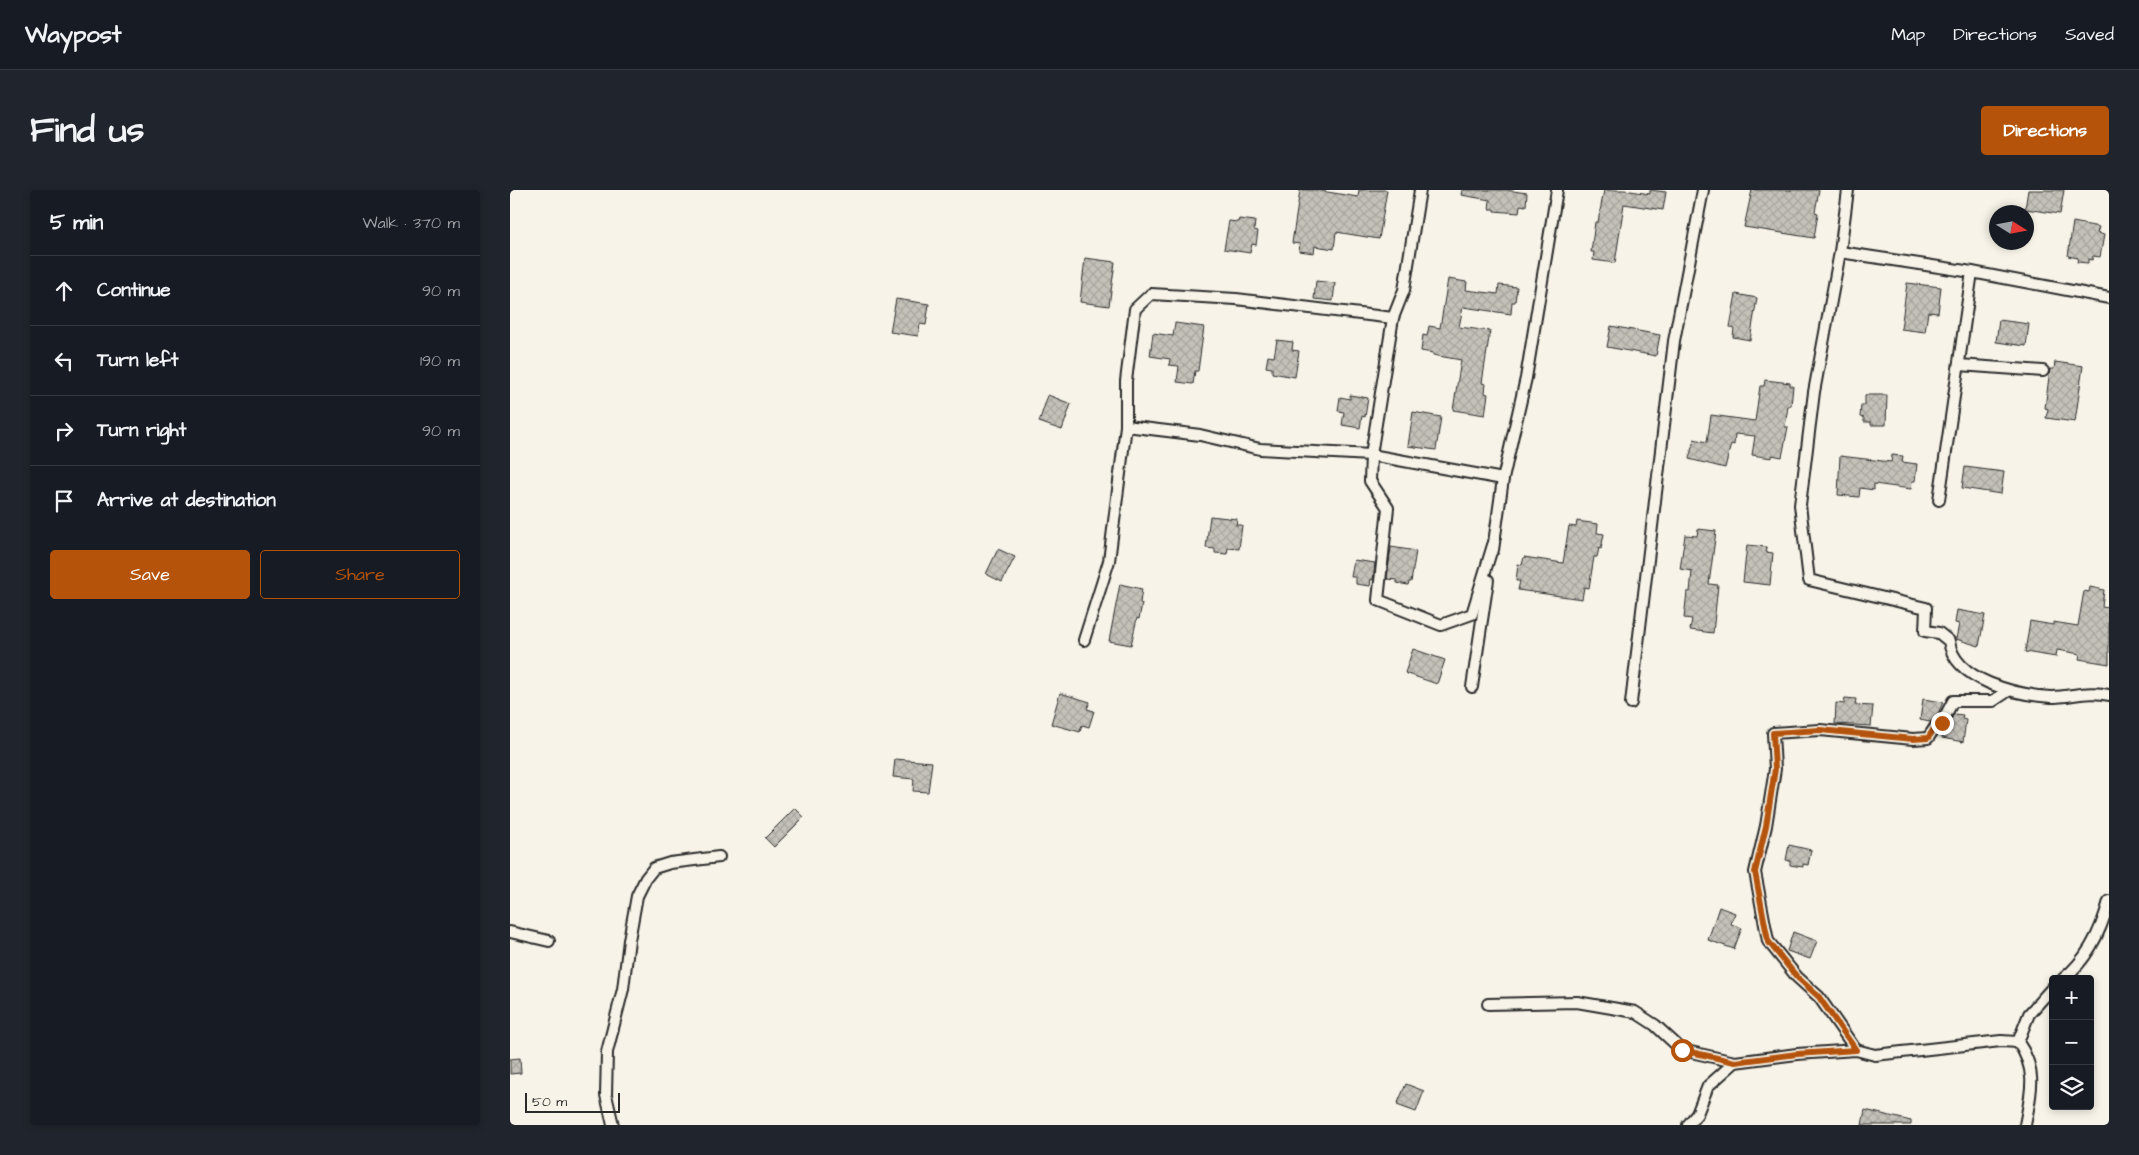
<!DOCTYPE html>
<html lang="en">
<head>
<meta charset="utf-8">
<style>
  body { margin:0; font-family:"Architects Daughter",sans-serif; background:#20242c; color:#f1f3f6 }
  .controls { position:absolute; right:15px; bottom:15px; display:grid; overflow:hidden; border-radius:5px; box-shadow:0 2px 8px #0003 }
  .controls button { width:45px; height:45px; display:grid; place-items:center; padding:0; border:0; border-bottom:1px solid #363941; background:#171b24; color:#f1f3f6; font:25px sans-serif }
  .compass { position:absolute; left:1479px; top:15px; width:45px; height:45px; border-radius:50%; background:#171b24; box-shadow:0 2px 8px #0003; rotate:101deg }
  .scale { position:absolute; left:15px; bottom:12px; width:95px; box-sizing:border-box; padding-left:5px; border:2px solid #2b2b2b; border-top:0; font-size:14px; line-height:18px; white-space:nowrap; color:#2b2b2b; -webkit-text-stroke:4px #f7f3e8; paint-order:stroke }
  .stop { position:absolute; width:15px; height:15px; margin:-11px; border:4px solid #b45309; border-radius:50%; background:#fff }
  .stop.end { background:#b45309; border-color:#fff; box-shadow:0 1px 5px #0008 }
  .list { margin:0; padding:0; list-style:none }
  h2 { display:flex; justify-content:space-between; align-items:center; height:65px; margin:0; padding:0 20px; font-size:21px }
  h2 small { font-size:16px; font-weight:400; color:#9ea1a6 }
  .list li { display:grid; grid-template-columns:32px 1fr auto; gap:15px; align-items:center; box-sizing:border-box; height:70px; padding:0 20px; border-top:1px solid #363941 }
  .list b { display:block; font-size:19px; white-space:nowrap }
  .list em { font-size:16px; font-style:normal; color:#9ea1a6 }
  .actions { display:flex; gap:10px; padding:15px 20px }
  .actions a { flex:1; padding:11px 0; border:1px solid #b45309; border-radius:5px; text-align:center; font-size:18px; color:#b45309 }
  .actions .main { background:#b45309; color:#fff }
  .icon { flex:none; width:28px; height:28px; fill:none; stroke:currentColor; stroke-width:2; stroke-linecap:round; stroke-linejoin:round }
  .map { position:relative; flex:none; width:1599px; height:935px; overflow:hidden; border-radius:5px }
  header { display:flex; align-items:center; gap:30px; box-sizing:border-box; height:70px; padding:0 25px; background:#171b24; border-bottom:1px solid #363941 }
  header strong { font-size:24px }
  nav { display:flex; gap:28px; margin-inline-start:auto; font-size:18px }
  .intro { display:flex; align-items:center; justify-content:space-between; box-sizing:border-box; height:120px; padding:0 30px }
  h1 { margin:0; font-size:35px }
  .button { padding:12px 22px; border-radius:5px; background:#b45309; color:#fff; font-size:18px; font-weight:700 }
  main { display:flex; gap:30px; padding:0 30px }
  aside { flex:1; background:#171b24; border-radius:5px; box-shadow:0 2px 8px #0003 }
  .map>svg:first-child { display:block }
  .building { fill:url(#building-cross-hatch); stroke:#2b2b2b }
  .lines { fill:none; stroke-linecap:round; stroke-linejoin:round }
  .street-casing { stroke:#2b2b2b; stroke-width:14 }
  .street { stroke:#f7f3e8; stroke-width:10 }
  .route { stroke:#b45309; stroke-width:6 }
</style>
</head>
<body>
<header>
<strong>Waypost</strong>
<nav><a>Map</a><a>Directions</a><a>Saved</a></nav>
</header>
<div class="intro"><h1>Find us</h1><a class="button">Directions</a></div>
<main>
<aside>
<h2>5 min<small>Walk · 370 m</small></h2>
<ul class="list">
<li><svg class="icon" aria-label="ahead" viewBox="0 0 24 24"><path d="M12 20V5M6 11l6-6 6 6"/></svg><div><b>Continue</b></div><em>90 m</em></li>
<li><svg class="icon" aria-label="left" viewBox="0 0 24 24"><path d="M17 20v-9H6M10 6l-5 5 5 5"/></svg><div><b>Turn left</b></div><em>190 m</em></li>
<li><svg class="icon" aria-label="right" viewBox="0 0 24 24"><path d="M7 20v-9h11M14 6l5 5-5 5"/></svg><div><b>Turn right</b></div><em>90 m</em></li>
<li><svg class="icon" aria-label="arrive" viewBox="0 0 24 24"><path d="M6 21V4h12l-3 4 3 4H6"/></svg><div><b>Arrive at destination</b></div></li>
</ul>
<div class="actions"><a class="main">Save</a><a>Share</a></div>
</aside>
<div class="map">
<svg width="1599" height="935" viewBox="0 0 1599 935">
  <defs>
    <pattern id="building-cross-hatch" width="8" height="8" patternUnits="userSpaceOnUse" patternTransform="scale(1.25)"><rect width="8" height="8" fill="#c4c1b9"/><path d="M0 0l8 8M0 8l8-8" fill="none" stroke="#a9a69f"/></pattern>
  </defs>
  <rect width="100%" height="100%" fill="#f7f3e8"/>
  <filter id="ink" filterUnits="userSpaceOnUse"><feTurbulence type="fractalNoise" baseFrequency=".02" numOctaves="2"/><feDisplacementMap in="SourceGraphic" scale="10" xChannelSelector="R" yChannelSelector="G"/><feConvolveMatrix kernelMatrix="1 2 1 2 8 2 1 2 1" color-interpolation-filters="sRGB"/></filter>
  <g filter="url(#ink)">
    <!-- building -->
    <g class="building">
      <path d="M790,0H805L848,7L849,0H877L869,49L826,42L824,59L805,56L804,63L789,61L790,54L782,53Z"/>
      <path d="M952,0H996L1017,3L1016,16L1010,15L1009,23L984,21V19H979L980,10L951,5Z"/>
      <path d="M1094,0H1114L1140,4V0L1156,2L1153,20L1114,14L1105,73L1083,70L1084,62H1081L1085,32H1088Z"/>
      <path d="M1242,0H1309L1305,22L1308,23L1304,48L1234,37Z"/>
      <path d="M1518,0H1554L1550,24L1515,19Z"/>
      <path d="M729,29L745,31L744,40L748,41L746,55L742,54L740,63L714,59L719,31L728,32Z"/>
      <path d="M1563,32L1589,37L1587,43L1594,45L1590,67L1583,66L1582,70L1578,69V73L1567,72L1568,68L1558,66Z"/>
      <path d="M575,68L605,72L599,116L570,112Z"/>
      <path d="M938,89L957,92L956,100L988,104L989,95L1007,97L1005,112H1002L1001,124L953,117L949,137L980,141L972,193L976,194L975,203L978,204L975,225L943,220L951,170L923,165V163L911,161L913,145L917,146L919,136L930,138Z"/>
      <path d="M806,91L825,93L823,111L804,109Z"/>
      <path d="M1397,93L1431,97L1428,123L1418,122L1415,142L1391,139Z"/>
      <path d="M1226,104L1247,108L1240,150L1223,147L1224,138L1220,137Z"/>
      <path d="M386,109L419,114L416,135L410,134L408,146L380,142Z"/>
      <path d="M1489,130L1519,134L1516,156L1486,152Z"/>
      <path d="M665,133L694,137L688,181H685L683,194L667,192L669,176L659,175L660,169L640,166L643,143L663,146Z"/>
      <path d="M1101,136L1150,145L1146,166L1097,157Z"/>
      <path d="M767,150L783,152L782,160L789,161L785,187L762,183V178L756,177L758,166L764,167Z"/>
      <path d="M1545,172L1573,176L1565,232L1536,228L1538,219L1535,218L1540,179H1544Z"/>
      <path d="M1255,190L1280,193V196H1283L1281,216H1278L1275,237H1278L1272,267L1262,265V268L1242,265L1245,246L1225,244L1224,255L1221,254L1215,278L1179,269L1184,249L1197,252L1201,225L1245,231L1250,196H1254Z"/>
      <path d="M538,205L561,214L552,240L529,232Z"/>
      <path d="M840,205L858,208L855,227L852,226L850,238L832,235L834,222L828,221L830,207L840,209Z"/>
      <path d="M1355,205H1377L1376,235H1361V232H1354V228L1350,227L1351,215H1355Z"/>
      <path d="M903,222L931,227L926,260L898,256Z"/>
      <path d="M1382,265L1393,266L1392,272L1407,274L1405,291H1402L1401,299L1364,294V300L1350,298L1349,307L1328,305L1330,266L1381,272Z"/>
      <path d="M1455,277L1494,282L1491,304L1452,298Z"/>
      <path d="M700,326L727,329L726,335H732L729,359L718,358L717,364L705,363V359L696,358Z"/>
      <path d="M1067,331L1088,334L1087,343L1094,344L1091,359L1089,358L1087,367H1084L1079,398L1074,397L1072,409L1008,400L1010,391H1006L1008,374L1012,375L1014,367L1053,373L1059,336L1066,337Z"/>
      <path d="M1188,339L1206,341L1199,394L1208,395L1203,443L1180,440L1182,429L1174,428L1177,402H1180L1182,381L1170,379L1175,345L1187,346Z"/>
      <path d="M1237,355L1257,357L1256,362L1263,363L1260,395L1233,392Z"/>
      <path d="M881,357L906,361L901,392H899L898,395L887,393V390L877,389Z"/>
      <path d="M488,359L505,367L492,392L476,384Z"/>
      <path d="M844,370L865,373L863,390L861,389L860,396L846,394V387H841Z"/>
      <path d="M610,394L632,399L630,413L632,414L629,429L627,428L621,455L599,451Z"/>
      <path d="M1580,397L1594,400L1592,417L1599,418V474L1569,469L1570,464L1547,460L1546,467L1515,462L1520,431L1543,435V432L1568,436L1574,401L1579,402Z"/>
      <path d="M1447,420L1475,425L1469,456L1446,449L1449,434L1445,433Z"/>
      <path d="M903,459L935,470L927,494L895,483Z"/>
      <path d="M550,503L580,512L577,519L584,521L579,537L572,535L570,542L541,534Z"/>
      <path d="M1335,508L1346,509L1345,515L1363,516L1361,536L1325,534L1326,513L1334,514Z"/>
      <path d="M1413,509L1433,512L1426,529L1420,532L1410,530Z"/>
      <path d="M1444,524L1453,525L1452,529L1456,530L1453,552L1432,548L1433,542Z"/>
      <path d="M385,569L422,572L418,602L403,601L404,589L383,587Z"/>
      <path d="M285,618L294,627L264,657L255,648Z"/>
      <path d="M1279,655L1301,660L1298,675L1293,674V677L1280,675V671L1276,670Z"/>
      <path d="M1209,717L1225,723L1221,734L1232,738L1224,759L1198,750Z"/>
      <path d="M1283,742L1307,751L1300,769L1277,761Z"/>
      <path d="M10,868L11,883L0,884V869Z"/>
      <path d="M896,894L914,901L906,922L887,915Z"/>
      <path d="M1355,920L1401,931V935H1352Z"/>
    </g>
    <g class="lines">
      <defs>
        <g id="street">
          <path d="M910,0L894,100L883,128L861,265L860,291L878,318L868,410L931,435L962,424L983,355"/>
          <path d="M1338,0L1330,62L1304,202L1290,315L1299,390L1416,418L1415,441L1429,443L1439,451C1444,491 1508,505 1541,507C1562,507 1578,500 1599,505"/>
          <path d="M1330,62L1462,82L1599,108"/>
          <path d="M1449,175L1533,181"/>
          <path d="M616,236L690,245L750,259L861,265L993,289"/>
          <path d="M1429,310L1462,82"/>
          <path d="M983,360L993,289L1016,188L1047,0"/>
          <path d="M574,450L599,371L616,236V191L625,119L641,104L726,109L883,128"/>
          <path d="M962,497L978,390"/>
          <path d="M1121,513L1164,151L1193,0"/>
          <path d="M0,742L39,751"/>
          <path d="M1553,789C1578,769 1591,742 1599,711"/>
          <path d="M978,814L1067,812L1125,822L1145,835L1172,860L1225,872"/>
          <path d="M1346,860L1309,807L1287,787L1258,751L1245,682L1256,636L1265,579L1263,543L1310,540L1403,549L1418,548L1426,536H1430L1443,511H1483L1498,501"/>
          <path d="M103,935L96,905L97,862L113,799L119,750L127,706L136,688L144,678L160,673L209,667"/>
          <path d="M1178,935L1187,924L1198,896L1225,872L1287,864L1346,860L1365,865L1491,851L1508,852"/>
          <path d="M1515,935C1521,903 1528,881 1508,852L1519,824L1543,797"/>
        </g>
      </defs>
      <!-- street casing -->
      <use href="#street" class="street-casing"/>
      <!-- street -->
      <use href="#street" class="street"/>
    </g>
  </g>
  <g class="lines" filter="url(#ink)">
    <!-- route -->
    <path class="route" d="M1172,860L1225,872L1287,864L1346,860L1309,807L1287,787L1258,751L1245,682L1256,636L1265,579L1263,543L1310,540L1403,549L1418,548L1426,536H1430L1432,533"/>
  </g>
</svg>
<div class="controls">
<button>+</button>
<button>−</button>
<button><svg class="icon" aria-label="layers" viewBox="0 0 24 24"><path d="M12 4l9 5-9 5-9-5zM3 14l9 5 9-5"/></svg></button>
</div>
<svg class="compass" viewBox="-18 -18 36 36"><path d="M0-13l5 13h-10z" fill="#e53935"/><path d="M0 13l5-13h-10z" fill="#9ea1a6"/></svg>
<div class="scale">50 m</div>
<div class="stop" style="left:1172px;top:860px"></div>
<div class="stop end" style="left:1432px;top:533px"></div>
</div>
</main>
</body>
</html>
